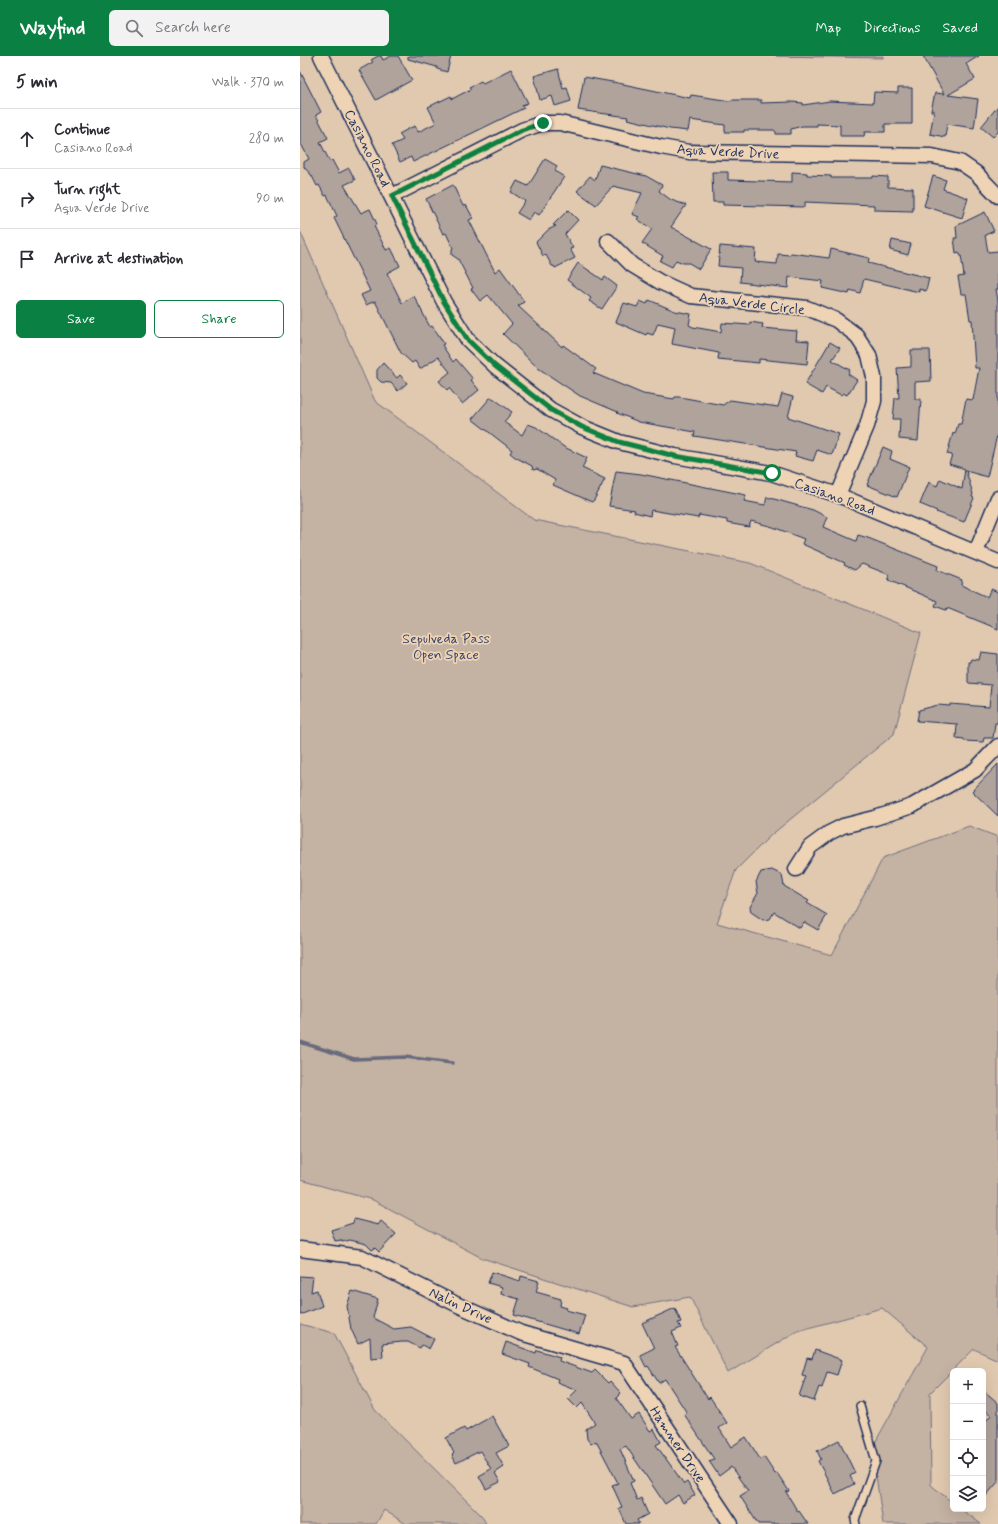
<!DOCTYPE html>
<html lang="en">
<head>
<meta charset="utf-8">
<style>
  body { margin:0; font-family:Mynerve,sans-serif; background:#f2f2f3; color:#2b2b33 }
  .controls { position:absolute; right:12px; bottom:12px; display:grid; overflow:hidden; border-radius:6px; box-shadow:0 4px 16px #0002 }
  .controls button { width:36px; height:36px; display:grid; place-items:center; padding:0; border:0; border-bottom:1px solid #e1e1e2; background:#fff; color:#2b2b33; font:20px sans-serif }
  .stop { position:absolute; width:12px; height:12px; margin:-9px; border:3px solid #0b8043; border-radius:50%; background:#fff }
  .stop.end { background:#0b8043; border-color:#fff; box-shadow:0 1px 4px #0008 }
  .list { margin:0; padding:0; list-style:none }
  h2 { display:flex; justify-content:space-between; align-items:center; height:52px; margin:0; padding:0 16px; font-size:17px }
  h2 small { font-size:13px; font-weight:400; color:#7c7c81 }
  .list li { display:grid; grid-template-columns:26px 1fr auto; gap:12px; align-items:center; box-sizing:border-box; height:60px; padding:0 16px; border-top:1px solid #e1e1e2 }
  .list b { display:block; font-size:15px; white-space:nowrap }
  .list p { margin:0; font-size:13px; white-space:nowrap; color:#7c7c81 }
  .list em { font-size:13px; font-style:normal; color:#7c7c81 }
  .actions { display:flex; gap:8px; padding:12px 16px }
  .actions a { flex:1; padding:9px 0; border:1px solid #0b8043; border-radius:6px; text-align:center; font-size:14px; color:#0b8043 }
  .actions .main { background:#0b8043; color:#fff }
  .icon { flex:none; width:22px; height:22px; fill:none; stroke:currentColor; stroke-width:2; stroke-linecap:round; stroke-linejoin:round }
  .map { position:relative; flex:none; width:698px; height:1468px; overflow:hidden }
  header { display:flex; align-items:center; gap:24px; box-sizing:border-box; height:56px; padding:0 20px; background:#0b8043; color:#fff }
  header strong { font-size:19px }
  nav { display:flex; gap:22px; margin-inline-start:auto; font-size:14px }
  .search { width:280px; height:36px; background:#f2f2f3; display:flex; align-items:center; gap:10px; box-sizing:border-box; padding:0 14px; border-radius:6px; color:#7c7c81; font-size:15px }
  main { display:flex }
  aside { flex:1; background:#fff }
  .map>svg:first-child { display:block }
  .green { fill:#c4b2a3; stroke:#707080 }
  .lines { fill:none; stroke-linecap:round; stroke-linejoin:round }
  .stream { stroke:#686a7d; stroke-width:3.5 }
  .building { fill:#b0a39c; stroke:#1b2f5e }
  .lane-casing { stroke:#1b2f5e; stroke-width:10 }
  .street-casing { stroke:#1b2f5e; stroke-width:17 }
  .lane { stroke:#eed3b5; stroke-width:7 }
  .street { stroke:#eed3b5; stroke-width:14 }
  .route { stroke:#0b8043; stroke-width:5 }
  .labels { text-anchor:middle; stroke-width:3.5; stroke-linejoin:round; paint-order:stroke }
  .street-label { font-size:14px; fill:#1b2f5e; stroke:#eed3b5 }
  .park-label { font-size:14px; fill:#344368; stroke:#eed3b5 }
</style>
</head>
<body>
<header>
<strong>Wayfind</strong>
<div class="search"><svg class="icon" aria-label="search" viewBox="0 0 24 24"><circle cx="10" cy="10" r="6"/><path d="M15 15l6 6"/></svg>Search here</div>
<nav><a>Map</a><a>Directions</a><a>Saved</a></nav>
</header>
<main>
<aside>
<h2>5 min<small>Walk · 370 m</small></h2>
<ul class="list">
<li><svg class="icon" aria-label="ahead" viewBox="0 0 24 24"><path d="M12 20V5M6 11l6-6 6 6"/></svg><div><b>Continue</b><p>Casiano Road</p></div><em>280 m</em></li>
<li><svg class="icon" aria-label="right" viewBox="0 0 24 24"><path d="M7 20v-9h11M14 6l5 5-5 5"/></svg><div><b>Turn right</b><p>Aqua Verde Drive</p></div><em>90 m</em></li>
<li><svg class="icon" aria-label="arrive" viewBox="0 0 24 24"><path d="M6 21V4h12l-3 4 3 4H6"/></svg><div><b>Arrive at destination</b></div></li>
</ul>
<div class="actions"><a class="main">Save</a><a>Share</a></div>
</aside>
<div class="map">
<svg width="698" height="1468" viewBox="0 0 698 1468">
  <rect width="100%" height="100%" fill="#e1c9b0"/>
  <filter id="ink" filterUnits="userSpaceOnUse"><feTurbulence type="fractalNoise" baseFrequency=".025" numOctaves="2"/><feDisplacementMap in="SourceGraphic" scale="8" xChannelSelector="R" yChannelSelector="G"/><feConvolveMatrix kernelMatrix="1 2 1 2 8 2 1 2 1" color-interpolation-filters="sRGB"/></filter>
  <g filter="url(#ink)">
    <!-- green -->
    <g class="green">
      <path d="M476,0H583V2Z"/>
      <path d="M0,175L75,345L234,464L450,507L621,577L594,678L470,780L436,814L417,867L532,899L583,802L669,770L698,781V1304L674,1293L630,1337L631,1429L653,1447V1453H661L681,1468H583L572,1392L628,1291L582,1252L497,1275L428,1317L390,1241L333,1251L182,1202L73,1144L0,1124Z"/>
      <path d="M0,1268L34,1277L75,1354L182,1460L186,1468H106L84,1454L76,1468H0Z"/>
    </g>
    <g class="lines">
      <!-- stream -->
      <path class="stream" d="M0,986L54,1003L105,1001L152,1007"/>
    </g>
    <!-- building -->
    <g class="building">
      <path d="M78,0H81L83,4L91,0H98L112,24L76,44L59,14L73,6L71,4Z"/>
      <path d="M108,0H151L147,16L137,13V11L108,3Z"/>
      <path d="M623,0H679L666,8L675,23L648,39L678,43L674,72L647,68L645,81L630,78L634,55H631L635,37L644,38Z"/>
      <path d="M211,13L228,47L222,49L224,52L113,106L111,101L100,106L92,89L103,84L99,78L110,72L115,70L118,76L136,67L128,51L151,40L152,43L171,33L169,31L181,25L183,27Z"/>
      <path d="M258,13L263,32L267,31L271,45L255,50L252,40L240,44L234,20Z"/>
      <path d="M0,15L21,56L16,59L28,82L20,86L30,106L32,104L39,117L49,112L55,124L44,129L61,157L70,153L77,168L74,170L86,194L91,192L100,210L87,217L102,247L114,240L130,271L132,270L138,278L144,288L142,289L153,306L156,303L173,323L171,324L179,334L162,348L149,332L147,334L139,325L150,316L138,301L120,313L115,305L112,307L101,297L75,245L66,249L61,239L70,235L34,162L37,160L27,139L25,140L19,129L17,130L12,120L4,111V106L9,103L0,86Z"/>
      <path d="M284,21L318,27L390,42L391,39L431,45V44H461V47L492,46L503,47V49L530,45L573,47L574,36L598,37V32H612V68H585V76H565L564,80H540V69L517,68V70H502L491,73V78H476V76L474,74H444V76H425V69L390,64L388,75L370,73L327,63L328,61L278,54Z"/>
      <path d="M698,50V76L693,81L681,71Z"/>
      <path d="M245,103L257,110L255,115L264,121L239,159L234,156L229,164L217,157L225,145L211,136L217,125L228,130Z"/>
      <path d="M300,109L346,120L362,129L359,135L371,144L386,149L371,171L411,193L399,213L389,207H383L376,204L372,211L360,205L363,200L342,187L352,173L337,163L339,161L332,158L342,137L313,130L296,149L277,135L290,120L295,124Z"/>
      <path d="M412,116H428V124L492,126V116L507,117V119L531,120V122H573V120L588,121V131L613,132V155L574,154V149L505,146V151L423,149V146H413Z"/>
      <path d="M633,120L646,124L643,133L668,142L662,162L624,150Z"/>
      <path d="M153,129L163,150L166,149L173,162L169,164L195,216L200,212L223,244L224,246L218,250L262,291L263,289L296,313L293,317L343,338L374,343L375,341H380L423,349L430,344L478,351L482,338L493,341L488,361L539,378L532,399L517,394L513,405L495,400L496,396L394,380L395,376L339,366L317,357L318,356L280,340L238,312L203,278L212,268L188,239L180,245L171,233L173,232L158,203L152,199V193L153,192L146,177L143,178L126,143Z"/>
      <path d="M268,154L278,164L265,178L273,192L270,193L275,202L255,212L254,210H252L246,199L243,200L236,186L248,174L256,170L253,169Z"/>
      <path d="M685,156L694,175L685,179L688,196L698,195V233H696L698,245V375L687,421L666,415L673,438L672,441L674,442L664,466L636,456L637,455L620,448L629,426L637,430L640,423L662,433L665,413L649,408L652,399L647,398L653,377L655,378L658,368H661L666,343L673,344L679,312H675L672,264H670L666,238H661L658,221L664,220L661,199H660L659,196L656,197L654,182H657L656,170Z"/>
      <path d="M592,184L611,188L608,199L590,194Z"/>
      <path d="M420,190L456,193L455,206L477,208L478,198L490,199L491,197L529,202L531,193L569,202L568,207L629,222L626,235L619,233V236L564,223L560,237L550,234L549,238L522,232L523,225L489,221L488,232L440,226L441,212L418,210Z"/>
      <path d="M278,207L303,224L305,221L317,230L302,253L289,245L291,242L267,224Z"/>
      <path d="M349,244L375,255L391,258L389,269L393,271L421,276L422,267L450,269V266L463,268L462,272L497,275L496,284L509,285L507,308L459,303V307L418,303L419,297L372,288L375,271L358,267L353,279L347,277L346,279L316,266L324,247L337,251L340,245L347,248Z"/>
      <path d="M530,286L540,292L532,304L550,314L548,318L557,324L547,339L543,337L541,339L526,331L522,338L505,328Z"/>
      <path d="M611,294H630L631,325L615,326V343H621L618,385L599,383L600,363H593L595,342H599L597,312L611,311Z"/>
      <path d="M83,307L97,322L100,319L107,327L98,335L91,327L81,326L77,322V314Z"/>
      <path d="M190,342H193L212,356L204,366L222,379L228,368L236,371L264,391L287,402L282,412L305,423L294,444L292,446L253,429L255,424L237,413L233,414L232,410L215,401L210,397L212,394L172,363Z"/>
      <path d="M583,391L592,395L590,403L609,411L597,441L567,429Z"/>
      <path d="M316,415L341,418L446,439L444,445L465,449L467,441L513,454L527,461L523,471L556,485L558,479L568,482L638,510L637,514L662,524L661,529L687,541L691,533L698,536V573L647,552L646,554L635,550L637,545L588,524L590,519L562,508L555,514L544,509L545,507L502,488L504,483L473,471L451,465L449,471L427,467V464L399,459L398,462L351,454L350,460L334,456L335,454L309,450Z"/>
      <path d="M681,596L698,598V667H695L693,682H684L683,686L664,685V683L656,682L657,668L617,665L619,654L638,649L650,650V648L689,651L691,629L669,627L668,626V606H670L671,603L679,604Z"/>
      <path d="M698,708V760L672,735Z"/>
      <path d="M472,814L482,819L484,830L509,845L507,847L527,859L518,874L504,866L500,872L474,856L470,863L463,864L451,856L450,851L458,837L456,826L461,816Z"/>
      <path d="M54,1163L78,1169L81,1165L96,1178L79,1196L75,1192L72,1194L66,1188L50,1184L42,1186L41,1184L35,1185L31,1174L53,1167Z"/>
      <path d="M192,1216L220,1225L221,1220L239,1225L236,1236L261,1243L260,1250L267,1252L266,1254L285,1259L279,1278L214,1259L219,1243L201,1238L202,1231L188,1227Z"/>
      <path d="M0,1220L13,1221L11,1236L17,1234L22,1250L0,1259Z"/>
      <path d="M52,1235L78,1243L73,1262L94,1273L111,1271L134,1283L129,1293L122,1289L120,1292L108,1286H102L82,1288L83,1301L71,1302L70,1282L58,1288L51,1273L47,1250Z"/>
      <path d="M375,1252L381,1266L378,1267L381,1272L372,1276L378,1290L375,1291L408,1343L410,1341L427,1367L419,1372L431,1391L446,1381L460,1403L464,1401L475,1418L477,1417L489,1435L486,1436L498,1456L499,1455L508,1468H458L440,1440L448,1435L431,1411L419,1420L409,1405L414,1403L384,1358L387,1357L365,1323L359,1327L348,1310L346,1311L340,1299L354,1292L342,1267Z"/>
      <path d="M206,1286L236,1297L237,1294L260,1301L259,1305L292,1317L295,1314L308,1327L310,1325L321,1337L316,1342L331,1363L339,1358L350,1375L354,1373L361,1386L356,1389L384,1428L387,1426L395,1439L383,1447L378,1439L365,1448L326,1390L320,1393L334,1425L330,1427L337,1444L341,1442L348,1458L337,1464L339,1468H326L319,1452L322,1451L312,1429L318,1427L296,1385L291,1388L287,1383L286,1373L295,1367L282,1347L277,1352L268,1343L277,1334L257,1326L258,1323L229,1311L230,1308L202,1298Z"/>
      <path d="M515,1294L542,1304L537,1319L527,1316L522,1332L519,1331L514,1345L499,1340L506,1320L502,1319L507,1302L512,1303Z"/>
      <path d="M683,1334L698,1347V1426L683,1443V1368L691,1359L683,1352Z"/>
      <path d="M192,1360L209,1390L196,1397L204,1411L195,1417L200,1426L186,1433L179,1420L191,1413L180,1395L156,1407L152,1399L154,1397L146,1382L164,1372L166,1375Z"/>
      <path d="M539,1384L555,1417L550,1420L554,1428L535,1438L518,1405L521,1403L517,1395Z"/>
    </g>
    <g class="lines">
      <defs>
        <path id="lane" d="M556,1468L555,1464L576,1405L560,1350"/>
        <g id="street">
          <path d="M21,0L144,246L168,284L195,310L251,354L282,371L319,386L375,400L471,417L538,439L698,506"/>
          <path d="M92,140L222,74L243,67H260L361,91L389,96L632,100L660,106L676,117L698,140"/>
          <path d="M308,185L332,209L360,226L391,240L507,252L536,264L556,279L569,299L574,321V345L567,370L538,439"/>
          <path d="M676,496L698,442"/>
          <path d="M496,813L510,791L529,777L543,770L575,762L612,750L675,714L698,690"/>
          <path d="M0,1193L62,1201L158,1249L221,1277L324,1307L431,1468"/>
        </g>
      </defs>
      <!-- lane casing -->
      <use href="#lane" class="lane-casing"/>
      <!-- street casing -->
      <use href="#street" class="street-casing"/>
      <!-- lane -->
      <use href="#lane" class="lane"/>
      <!-- street -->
      <use href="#street" class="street"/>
    </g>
  </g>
  <g class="lines" filter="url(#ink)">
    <!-- route -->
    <path class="route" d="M243,67L222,74L92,140L144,246L168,284L195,310L251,354L282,371L319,386L375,400L472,417"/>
  </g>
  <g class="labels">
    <!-- street labels -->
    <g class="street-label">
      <text transform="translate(68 92) rotate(63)" y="5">Casiano Road</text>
      <text transform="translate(428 95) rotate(3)" y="5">Aqua Verde Drive</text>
      <text transform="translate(452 247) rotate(7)" y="5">Aqua Verde Circle</text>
      <text transform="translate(535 440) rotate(20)" y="5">Casiano Road</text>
      <text transform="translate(161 1249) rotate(25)" y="5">Nalin Drive</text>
      <text transform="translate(378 1388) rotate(56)" y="5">Hamner Drive</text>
    </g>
    <!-- park labels -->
    <g class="park-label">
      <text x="146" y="587">Sepulveda Pass<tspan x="146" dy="16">Open Space</tspan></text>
    </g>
  </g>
</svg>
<div class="controls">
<button>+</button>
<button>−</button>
<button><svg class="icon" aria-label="locate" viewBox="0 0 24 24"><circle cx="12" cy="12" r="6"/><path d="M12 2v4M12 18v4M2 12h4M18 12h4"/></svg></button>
<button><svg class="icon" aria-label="layers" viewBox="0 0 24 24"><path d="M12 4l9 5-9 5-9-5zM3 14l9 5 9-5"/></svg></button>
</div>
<div class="stop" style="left:472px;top:417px"></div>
<div class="stop end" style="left:243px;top:67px"></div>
</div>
</main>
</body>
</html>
